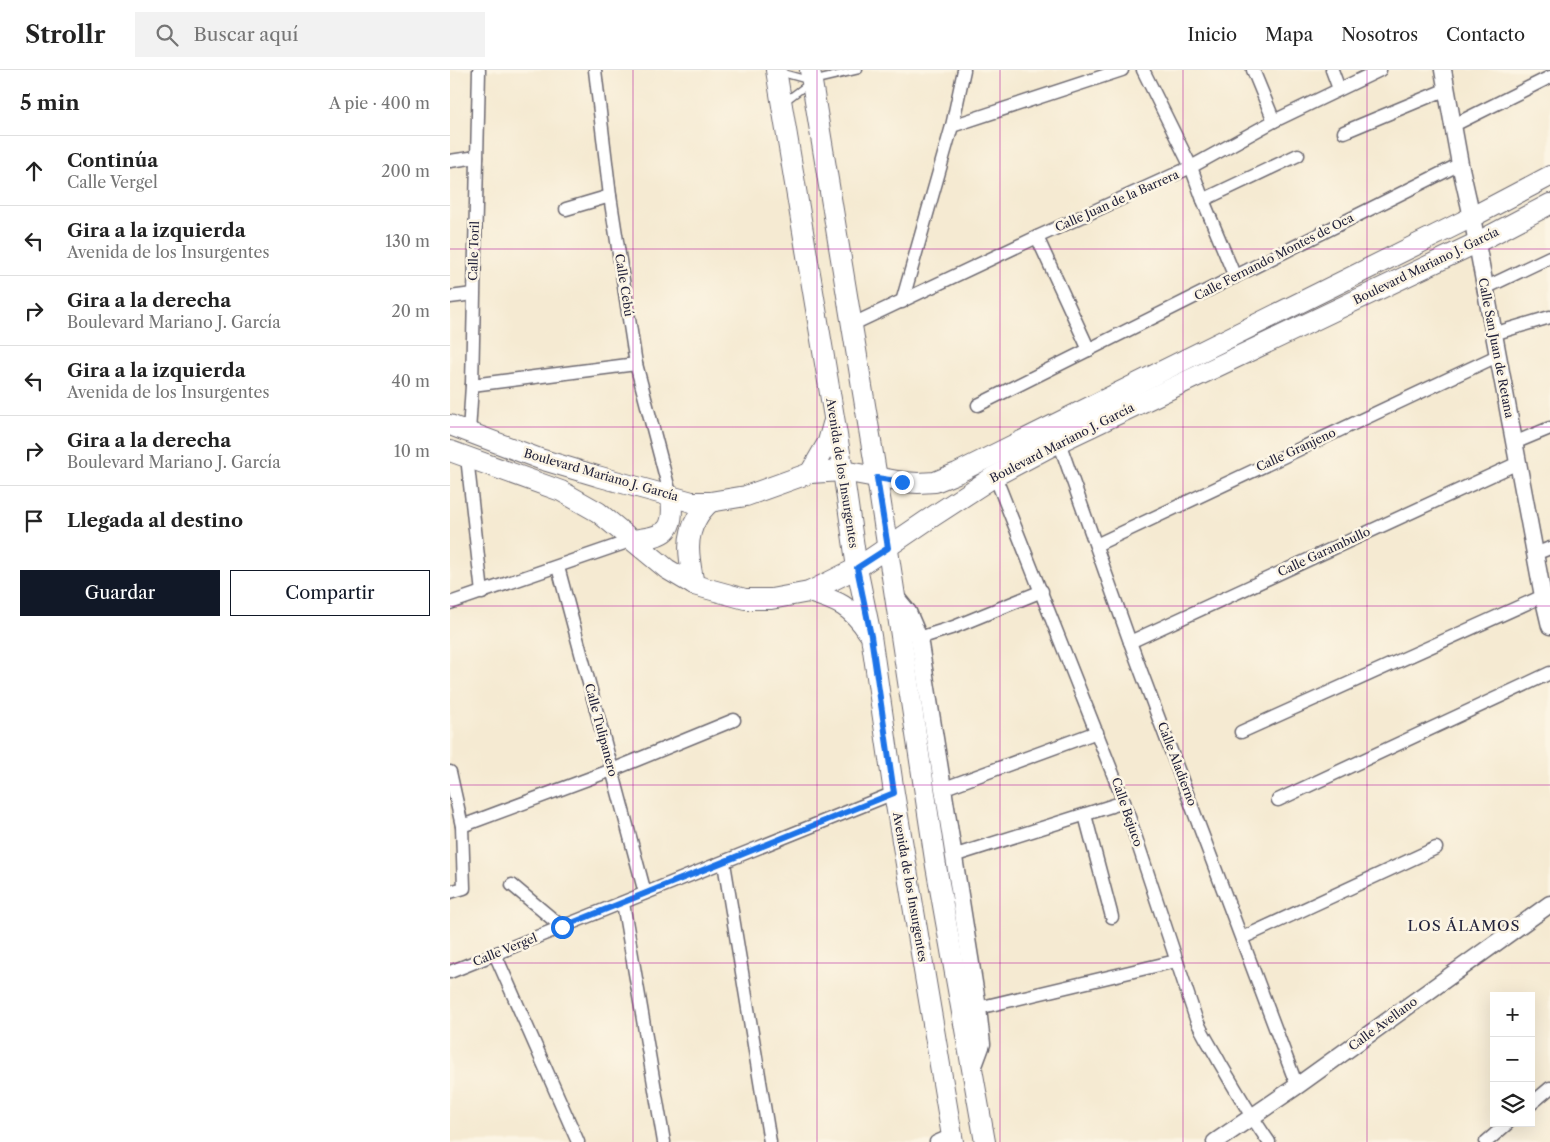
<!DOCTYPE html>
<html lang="es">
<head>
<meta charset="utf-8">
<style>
  body { margin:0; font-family:"Libre Caslon Text",serif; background:#f2f2f2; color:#222 }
  .controls { position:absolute; right:15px; bottom:15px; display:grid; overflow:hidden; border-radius:0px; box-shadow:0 5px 20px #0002 }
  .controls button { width:45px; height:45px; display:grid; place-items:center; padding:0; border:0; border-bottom:1px solid #e0e0e0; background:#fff; color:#222; font:25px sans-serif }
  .stop { position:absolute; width:15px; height:15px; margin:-11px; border:4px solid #1a73e8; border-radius:50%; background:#fff }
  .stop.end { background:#1a73e8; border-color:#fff; box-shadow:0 1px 5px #0008 }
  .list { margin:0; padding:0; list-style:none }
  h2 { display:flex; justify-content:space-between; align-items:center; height:65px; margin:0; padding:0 20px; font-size:21px }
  h2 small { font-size:16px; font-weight:400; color:#767676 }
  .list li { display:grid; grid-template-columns:32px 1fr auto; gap:15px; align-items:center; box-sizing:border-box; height:70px; padding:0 20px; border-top:1px solid #e0e0e0 }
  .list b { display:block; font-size:19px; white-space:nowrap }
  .list p { margin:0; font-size:16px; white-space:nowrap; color:#767676 }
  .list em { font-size:16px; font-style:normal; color:#767676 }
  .actions { display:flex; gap:10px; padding:15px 20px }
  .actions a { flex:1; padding:11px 0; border:1px solid #111827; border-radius:0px; text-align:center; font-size:18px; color:#111827 }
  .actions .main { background:#111827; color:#fff }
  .icon { flex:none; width:28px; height:28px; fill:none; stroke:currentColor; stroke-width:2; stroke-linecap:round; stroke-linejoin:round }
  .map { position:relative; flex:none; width:1100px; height:1072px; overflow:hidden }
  header { display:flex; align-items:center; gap:30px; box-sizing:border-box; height:70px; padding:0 25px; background:#fff; border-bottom:1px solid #e0e0e0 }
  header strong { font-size:24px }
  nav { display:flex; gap:28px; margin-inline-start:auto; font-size:18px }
  .search { width:350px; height:45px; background:#f2f2f2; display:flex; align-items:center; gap:12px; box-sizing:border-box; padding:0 18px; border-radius:0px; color:#767676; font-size:19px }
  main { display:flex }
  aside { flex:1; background:#fff }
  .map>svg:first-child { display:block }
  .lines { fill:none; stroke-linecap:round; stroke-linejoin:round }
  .service-casing { stroke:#6c6870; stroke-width:9 }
  .minor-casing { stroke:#6c6870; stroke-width:15 }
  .tertiary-casing { stroke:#6c6870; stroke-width:19 }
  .primary-casing { stroke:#6c6870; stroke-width:22 }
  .service { stroke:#fff; stroke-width:6 }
  .minor { stroke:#fff; stroke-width:12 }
  .tertiary { stroke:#fff; stroke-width:16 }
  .primary { stroke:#fff; stroke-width:20 }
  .route { stroke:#1a73e8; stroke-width:6 }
  .grid { fill:none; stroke:#b5179e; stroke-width:1; stroke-opacity:0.55 }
  .labels { text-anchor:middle; stroke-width:5; stroke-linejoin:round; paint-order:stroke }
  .street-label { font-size:12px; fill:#22223b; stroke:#fcf5e5 }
  .quarter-label { font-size:15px; letter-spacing:1px; fill:#22223b; stroke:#fcf5e5 }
</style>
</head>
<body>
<header>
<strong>Strollr</strong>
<div class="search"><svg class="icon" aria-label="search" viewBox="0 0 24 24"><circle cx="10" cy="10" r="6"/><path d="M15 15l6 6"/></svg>Buscar aquí</div>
<nav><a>Inicio</a><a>Mapa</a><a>Nosotros</a><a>Contacto</a></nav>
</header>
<main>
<aside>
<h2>5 min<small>A pie · 400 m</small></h2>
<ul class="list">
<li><svg class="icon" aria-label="ahead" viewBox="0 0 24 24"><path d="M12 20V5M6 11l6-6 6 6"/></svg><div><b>Continúa</b><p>Calle Vergel</p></div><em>200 m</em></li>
<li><svg class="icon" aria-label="left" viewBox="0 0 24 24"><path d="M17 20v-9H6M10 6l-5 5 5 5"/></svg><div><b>Gira a la izquierda</b><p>Avenida de los Insurgentes</p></div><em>130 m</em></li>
<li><svg class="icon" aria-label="right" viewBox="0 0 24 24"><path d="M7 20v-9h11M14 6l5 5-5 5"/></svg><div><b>Gira a la derecha</b><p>Boulevard Mariano J. García</p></div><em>20 m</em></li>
<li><svg class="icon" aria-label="left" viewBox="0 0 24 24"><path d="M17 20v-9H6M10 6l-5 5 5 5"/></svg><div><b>Gira a la izquierda</b><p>Avenida de los Insurgentes</p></div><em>40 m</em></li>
<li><svg class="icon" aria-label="right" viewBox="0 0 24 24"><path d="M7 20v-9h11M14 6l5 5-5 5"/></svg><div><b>Gira a la derecha</b><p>Boulevard Mariano J. García</p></div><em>10 m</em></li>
<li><svg class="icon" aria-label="arrive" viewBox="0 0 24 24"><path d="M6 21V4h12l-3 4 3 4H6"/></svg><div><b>Llegada al destino</b></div></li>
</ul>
<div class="actions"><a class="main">Guardar</a><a>Compartir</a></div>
</aside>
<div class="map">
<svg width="1100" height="1072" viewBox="0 0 1100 1072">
  <rect width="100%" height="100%" fill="#fcf5e5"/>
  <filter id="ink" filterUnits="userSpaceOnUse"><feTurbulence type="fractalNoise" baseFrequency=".02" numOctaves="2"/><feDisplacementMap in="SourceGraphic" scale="10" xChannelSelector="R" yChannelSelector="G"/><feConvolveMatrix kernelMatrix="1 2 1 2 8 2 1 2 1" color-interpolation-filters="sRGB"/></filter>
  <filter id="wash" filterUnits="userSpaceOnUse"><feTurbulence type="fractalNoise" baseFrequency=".0096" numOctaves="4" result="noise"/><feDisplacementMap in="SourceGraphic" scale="20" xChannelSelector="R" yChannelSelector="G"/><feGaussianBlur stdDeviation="1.12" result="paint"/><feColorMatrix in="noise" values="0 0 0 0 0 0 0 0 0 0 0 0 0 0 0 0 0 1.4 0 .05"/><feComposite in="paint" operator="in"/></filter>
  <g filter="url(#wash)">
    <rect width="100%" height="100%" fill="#f5ead2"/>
  </g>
  <g filter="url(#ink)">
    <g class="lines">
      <defs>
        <g id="service">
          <path d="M329,2L358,10"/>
          <path d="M334,32L362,11L409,0"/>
        </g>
        <g id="minor">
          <path d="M145,0L160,126L186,294L221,427"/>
          <path d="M693,0L741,97L753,130L785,207"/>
          <path d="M803,0L824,51"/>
          <path d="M882,0L889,19"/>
          <path d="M1004,55L1100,7"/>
          <path d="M502,56L672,0"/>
          <path d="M894,62L997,19"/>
          <path d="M0,91L27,87"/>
          <path d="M753,130L848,85"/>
          <path d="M116,139L160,126"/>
          <path d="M587,167L639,280"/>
          <path d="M1035,218L1100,187"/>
          <path d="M0,227L23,224"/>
          <path d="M452,232L502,56L514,0"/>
          <path d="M401,255L587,167L741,97L824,51L930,0"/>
          <path d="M1043,264L1100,247"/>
          <path d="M22,315L186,294"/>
          <path d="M528,335L1010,94"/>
          <path d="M19,362L22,315L29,0"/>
          <path d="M609,372L680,572L847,1016"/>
          <path d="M1064,373L1100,358"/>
          <path d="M17,387L32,523"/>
          <path d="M545,406L674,732L746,949C753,965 762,978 770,993C786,1020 801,1047 819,1072"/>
          <path d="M646,475L1047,286"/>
          <path d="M1085,484L1100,478"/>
          <path d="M108,497L195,823"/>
          <path d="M0,533L183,470"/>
          <path d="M469,568L504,557L592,521"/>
          <path d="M680,572L1068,393"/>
          <path d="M791,662L1093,526"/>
          <path d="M0,702L12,756L14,818L0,822"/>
          <path d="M492,719L647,662"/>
          <path d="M828,730L1100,603"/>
          <path d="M635,745L662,847"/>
          <path d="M12,756L162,700L284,650"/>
          <path d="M503,786L674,732"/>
          <path d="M274,793L320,1072"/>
          <path d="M62,815L112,857"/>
          <path d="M173,833L214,1072"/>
          <path d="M792,868L986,778"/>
          <path d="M45,884L128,1072"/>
          <path d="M0,902L444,723"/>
          <path d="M528,938L726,891"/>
          <path d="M1081,1034L1100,1018"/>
          <path d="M486,1072L502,1065"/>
          <path d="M1036,1072L1058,1053"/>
        </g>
        <g id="tertiary">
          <path d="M993,0L1010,94L1022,147L1093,526L1100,556"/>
          <path d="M445,526L458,542L469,568L528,938L532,974L522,1001"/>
          <path d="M765,1072L847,1016L1100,834"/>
        </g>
        <g id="primary">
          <path d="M326,0L393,401L407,498L421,566L444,723L503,1072"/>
          <path d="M360,0L427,408L486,796L535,1072"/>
          <path d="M0,355L90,389L147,406L242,432H260L296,426L360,403L393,401L453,412L468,413L485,412L507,403L1022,147L1100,106"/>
          <path d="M0,381L111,421L148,442L217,499L244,515L295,529H321L359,522L407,498L476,451L545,406L609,372L1026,173L1100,134"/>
          <path d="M360,403L378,372L383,354"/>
          <path d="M183,470C216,466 225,462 221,427"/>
          <path d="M244,515C240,492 234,469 247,448C250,442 255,437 260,432"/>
          <path d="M359,522C388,531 401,536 418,562"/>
        </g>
      </defs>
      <!-- service casing -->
      <use href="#service" class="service-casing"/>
      <!-- minor casing -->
      <use href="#minor" class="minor-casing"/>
      <!-- tertiary casing -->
      <use href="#tertiary" class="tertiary-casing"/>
      <!-- primary casing -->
      <use href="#primary" class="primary-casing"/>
      <!-- service -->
      <use href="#service" class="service"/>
      <!-- minor -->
      <use href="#minor" class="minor"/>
      <!-- tertiary -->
      <use href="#tertiary" class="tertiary"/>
      <!-- primary -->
      <use href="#primary" class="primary"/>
    </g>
  </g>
  <g class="lines" filter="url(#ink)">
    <!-- route -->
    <path class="route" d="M112,857L444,723L421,566L407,498L438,478L427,408L452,412"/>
  </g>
  <!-- grid -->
  <path class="grid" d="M183,0V1072M367,0V1072M550,0V1072M733,0V1072M917,0V1072M0,179H1100M0,357H1100M0,536H1100M0,715H1100M0,893H1100"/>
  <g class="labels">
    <!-- street labels -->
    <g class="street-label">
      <text transform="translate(667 131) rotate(-24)" y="4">Calle Juan de la Barrera</text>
      <text transform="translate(24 181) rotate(-88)" y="4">Calle Toril</text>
      <text transform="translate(824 187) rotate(-27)" y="4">Calle Fernando Montes de Oca</text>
      <text transform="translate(976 196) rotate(-26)" y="4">Boulevard Mariano J. García</text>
      <text transform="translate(174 215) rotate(81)" y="4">Calle Cebú</text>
      <text transform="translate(1046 278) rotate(79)" y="4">Calle San Juan de Retana</text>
      <text transform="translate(612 373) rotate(-27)" y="4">Boulevard Mariano J. García</text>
      <text transform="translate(846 380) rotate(-25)" y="4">Calle Granjeno</text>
      <text transform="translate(392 403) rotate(81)" y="4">Avenida de los Insurgentes</text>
      <text transform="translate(151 405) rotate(16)" y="4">Boulevard Mariano J. García</text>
      <text transform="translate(874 482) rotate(-25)" y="4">Calle Garambullo</text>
      <text transform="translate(151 660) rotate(75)" y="4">Calle Tulipanero</text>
      <text transform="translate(727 694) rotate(69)" y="4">Calle Aladierno</text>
      <text transform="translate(677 742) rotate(71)" y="4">Calle Bejuco</text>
      <text transform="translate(460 817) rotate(80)" y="4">Avenida de los Insurgentes</text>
      <text transform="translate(55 880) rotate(-22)" y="4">Calle Vergel</text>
      <text transform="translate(933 954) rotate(-36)" y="4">Calle Avellano</text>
    </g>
    <!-- quarter labels -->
    <g class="quarter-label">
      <text x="1014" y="861">LOS ÁLAMOS</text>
    </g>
  </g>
</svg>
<div class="controls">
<button>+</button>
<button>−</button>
<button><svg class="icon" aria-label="layers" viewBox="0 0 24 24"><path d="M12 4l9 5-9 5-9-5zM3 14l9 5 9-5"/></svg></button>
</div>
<div class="stop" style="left:112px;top:857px"></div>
<div class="stop end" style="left:452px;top:412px"></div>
</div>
</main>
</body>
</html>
